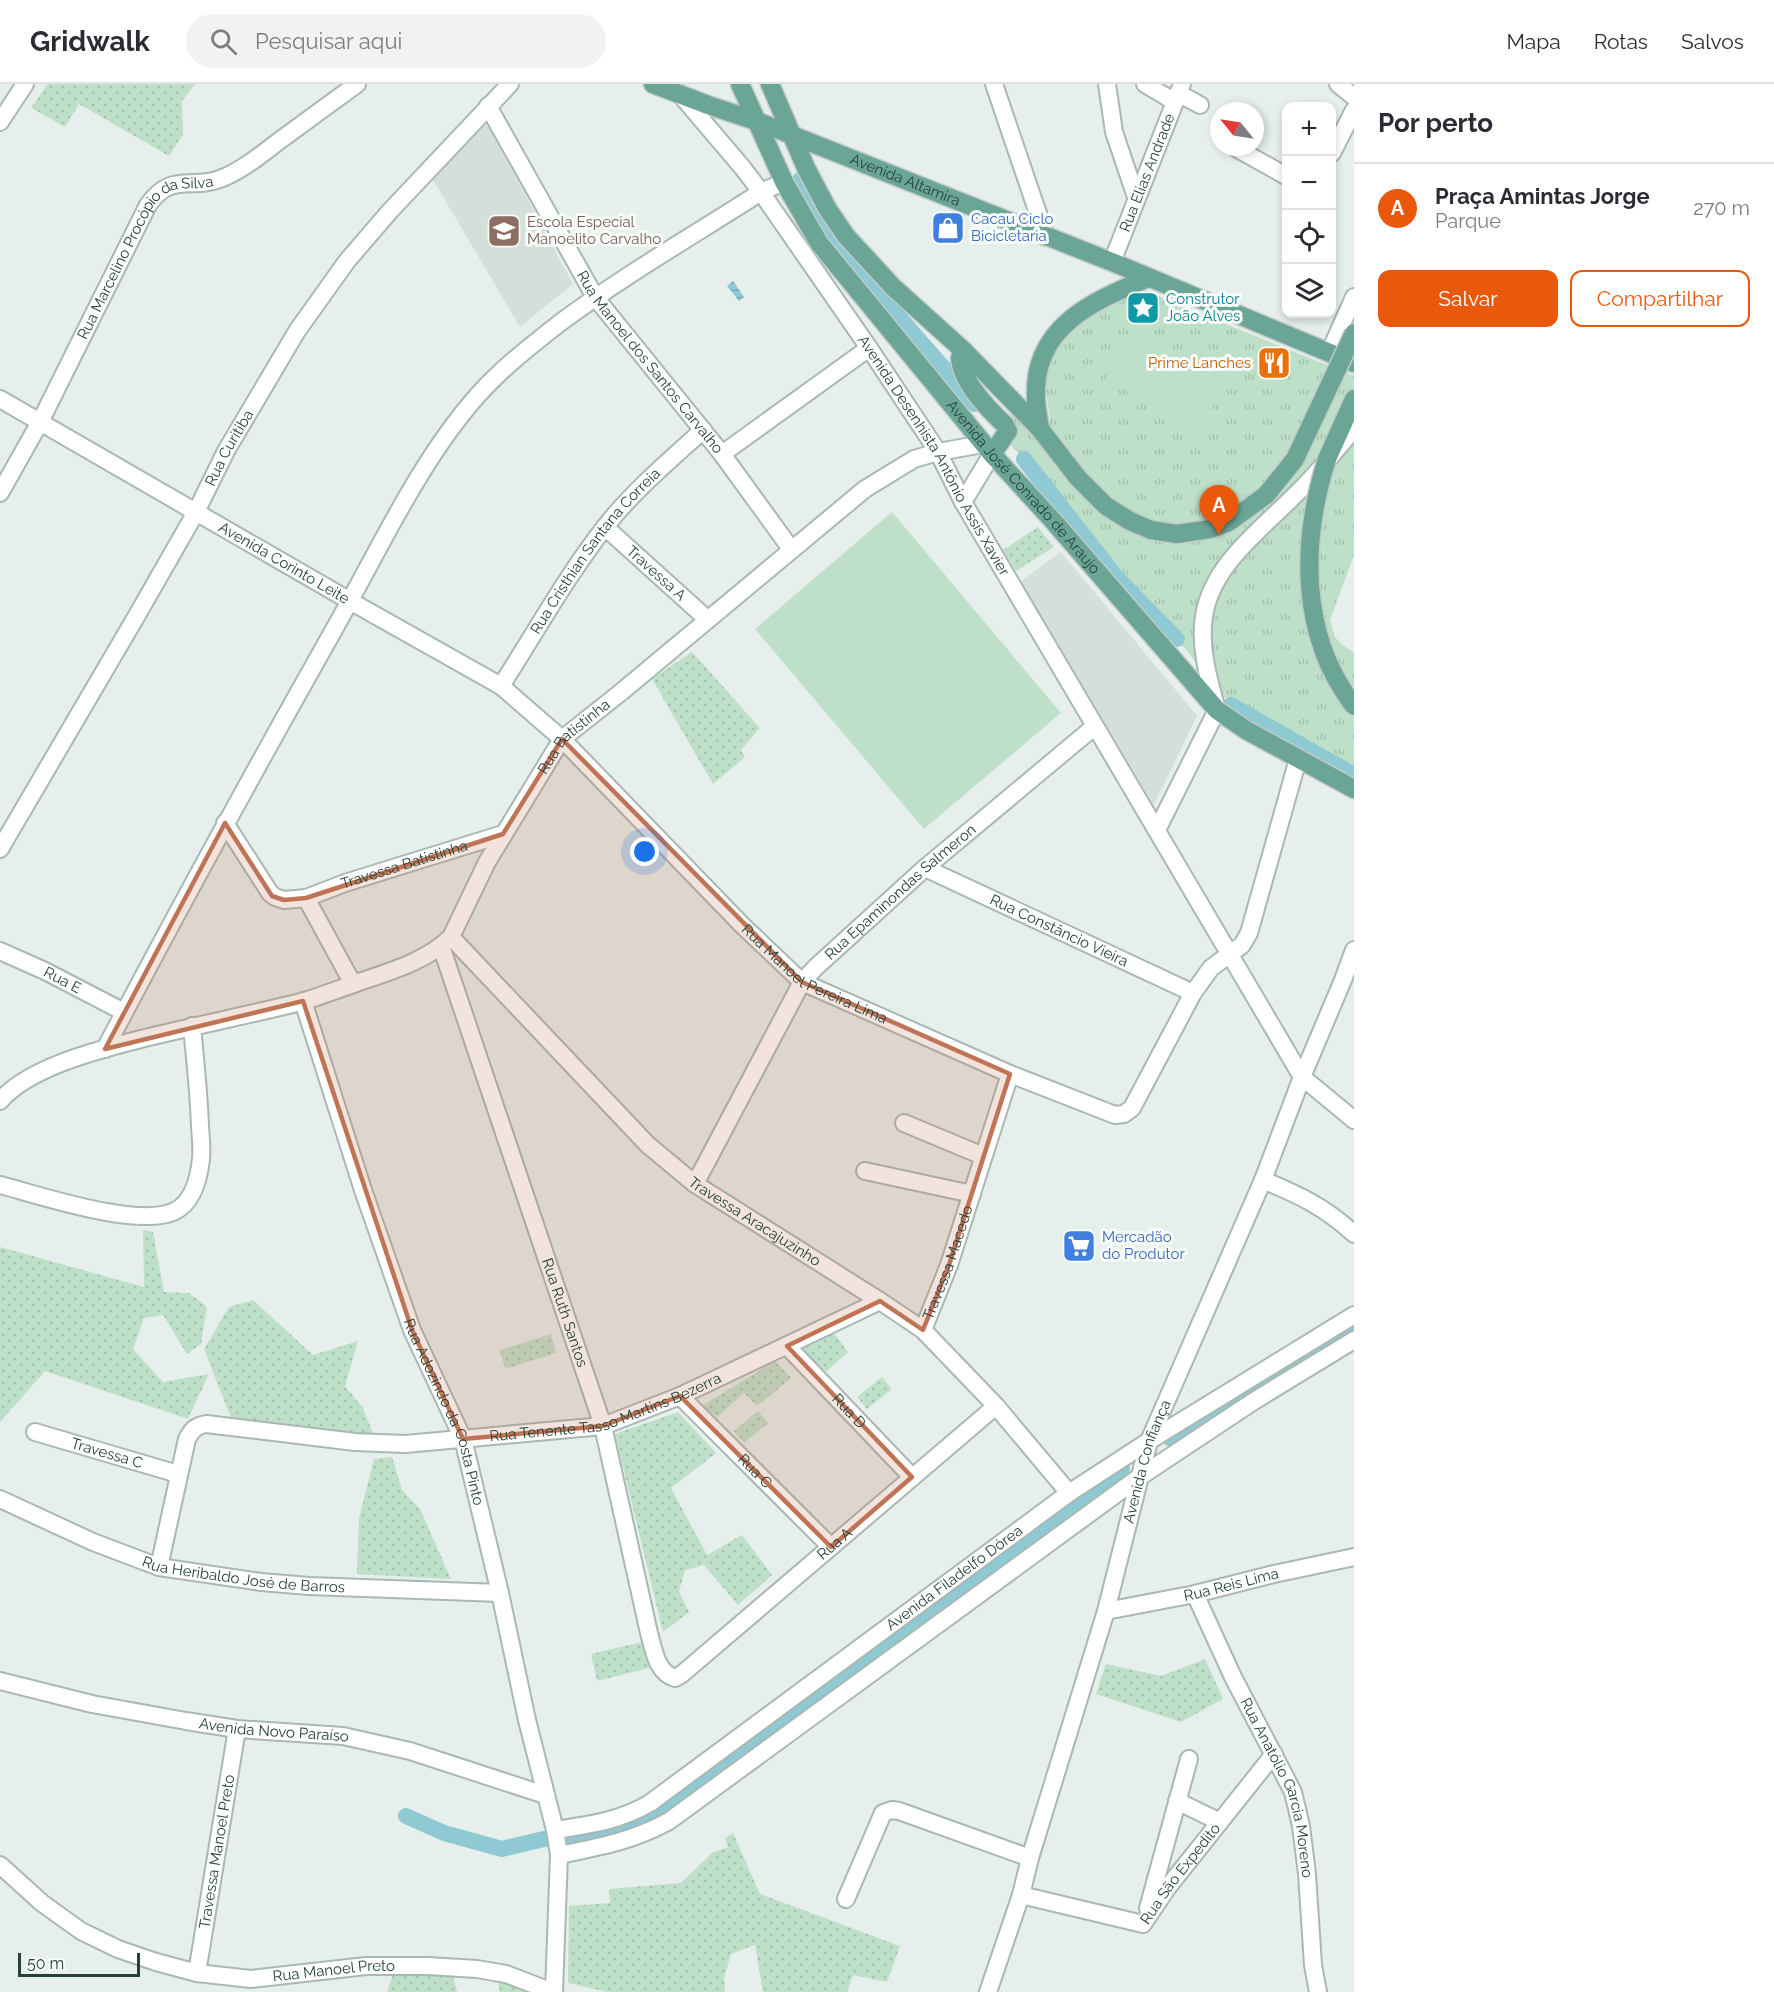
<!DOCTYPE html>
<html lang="pt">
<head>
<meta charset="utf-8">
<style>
  body { margin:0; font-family:Raleway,sans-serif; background:#f2f2f3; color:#2b2b33 }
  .controls { position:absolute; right:18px; top:18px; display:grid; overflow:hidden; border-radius:12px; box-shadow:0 3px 9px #0003 }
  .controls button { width:54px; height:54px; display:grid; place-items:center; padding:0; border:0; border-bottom:2px solid #e1e1e2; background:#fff; color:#2b2b33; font:30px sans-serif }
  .compass { position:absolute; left:1210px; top:18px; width:54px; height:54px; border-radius:50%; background:#fff; box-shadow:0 3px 9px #0003; rotate:300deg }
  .scale { position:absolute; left:18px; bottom:15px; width:122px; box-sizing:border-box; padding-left:6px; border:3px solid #24423a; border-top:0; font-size:16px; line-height:21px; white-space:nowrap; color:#24423a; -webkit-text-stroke:4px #f7fbf9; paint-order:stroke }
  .you { position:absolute; left:645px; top:768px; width:21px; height:21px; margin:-15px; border:4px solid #fff; border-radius:50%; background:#1a73e8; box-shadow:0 0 0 9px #1a73e833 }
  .badge { display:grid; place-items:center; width:39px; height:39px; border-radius:50%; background:#ea580c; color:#fff; font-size:20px; font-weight:700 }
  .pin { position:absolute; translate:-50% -50px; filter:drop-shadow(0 2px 3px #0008) }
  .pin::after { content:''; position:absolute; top:32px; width:21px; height:18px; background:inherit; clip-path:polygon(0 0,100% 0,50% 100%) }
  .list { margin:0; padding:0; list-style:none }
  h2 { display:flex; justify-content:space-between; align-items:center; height:78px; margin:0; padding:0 24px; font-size:26px }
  h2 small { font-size:20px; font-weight:400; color:#7c7c81 }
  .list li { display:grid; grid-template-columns:39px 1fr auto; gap:18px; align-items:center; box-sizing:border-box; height:90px; padding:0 24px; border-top:2px solid #e1e1e2 }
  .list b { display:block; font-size:22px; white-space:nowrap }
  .list p { margin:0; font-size:20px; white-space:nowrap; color:#7c7c81 }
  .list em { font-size:20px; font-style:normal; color:#7c7c81 }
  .actions { display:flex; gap:12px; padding:18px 24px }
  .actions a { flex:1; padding:14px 0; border:2px solid #ea580c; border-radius:12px; text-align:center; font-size:21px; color:#ea580c }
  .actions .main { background:#ea580c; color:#fff }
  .icon { flex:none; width:33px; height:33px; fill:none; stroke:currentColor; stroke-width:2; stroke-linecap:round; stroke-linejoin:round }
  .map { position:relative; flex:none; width:1354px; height:1908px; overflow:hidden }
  header { display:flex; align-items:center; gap:36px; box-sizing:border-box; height:84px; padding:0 30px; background:#fff; border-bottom:2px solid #e1e1e2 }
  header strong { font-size:28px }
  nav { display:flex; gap:33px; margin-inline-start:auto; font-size:21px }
  .search { width:420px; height:54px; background:#f2f2f3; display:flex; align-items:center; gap:15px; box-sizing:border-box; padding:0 21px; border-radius:33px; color:#7c7c81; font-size:22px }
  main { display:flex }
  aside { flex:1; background:#fff }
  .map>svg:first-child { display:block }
  .built { fill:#d4dfda }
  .grass { fill:url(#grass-dots) }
  .park { fill:url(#park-tufts) }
  .garden { fill:#bfe0c8 }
  .water { fill:url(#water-rules) }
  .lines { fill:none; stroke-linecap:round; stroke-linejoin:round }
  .canal { stroke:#8ec9d4; stroke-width:16 }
  .minor-casing { stroke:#a8b8b2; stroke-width:20 }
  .major-casing { stroke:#c2cac8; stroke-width:21 }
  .minor { stroke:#fff; stroke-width:16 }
  .major { stroke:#6aa596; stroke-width:18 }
  .major-bridge-casing { stroke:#c2cac8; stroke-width:21; stroke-linecap:butt }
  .major-bridge { stroke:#6aa596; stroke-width:18 }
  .marked { fill:#c07456; fill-opacity:0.2; stroke:#c07456; stroke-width:4.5; stroke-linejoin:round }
  .labels { text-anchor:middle; stroke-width:6; stroke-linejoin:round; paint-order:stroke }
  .street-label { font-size:15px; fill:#24423a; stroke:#f7fbf9 }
  .shop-label { font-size:15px; fill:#366cbe; stroke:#f7fbf9; text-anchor:start }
  .education-label { font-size:15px; fill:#785e54; stroke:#f7fbf9; text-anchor:start }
  .culture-label { font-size:15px; fill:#0d838f; stroke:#f7fbf9; text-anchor:start }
  .food-label { font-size:15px; fill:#c56008; stroke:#f7fbf9; text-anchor:end }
</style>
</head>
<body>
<header>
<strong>Gridwalk</strong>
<div class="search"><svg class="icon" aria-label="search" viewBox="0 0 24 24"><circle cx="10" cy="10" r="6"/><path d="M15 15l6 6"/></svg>Pesquisar aqui</div>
<nav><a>Mapa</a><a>Rotas</a><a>Salvos</a></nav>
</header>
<main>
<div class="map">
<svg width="1354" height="1908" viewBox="0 0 1354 1908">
  <defs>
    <pattern id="grass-dots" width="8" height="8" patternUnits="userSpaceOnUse" patternTransform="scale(1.5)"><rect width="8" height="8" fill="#bfe0c8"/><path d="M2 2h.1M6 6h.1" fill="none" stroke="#a4c1ad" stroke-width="1.8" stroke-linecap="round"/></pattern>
    <pattern id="park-tufts" width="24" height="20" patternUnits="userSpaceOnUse" patternTransform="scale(1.5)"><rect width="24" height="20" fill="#bfe0c8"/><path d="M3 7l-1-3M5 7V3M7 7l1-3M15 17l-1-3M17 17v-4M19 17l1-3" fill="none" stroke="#a4c1ad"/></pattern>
    <pattern id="water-rules" width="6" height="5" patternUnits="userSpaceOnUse" patternTransform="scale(1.5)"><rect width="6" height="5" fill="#8ec9d4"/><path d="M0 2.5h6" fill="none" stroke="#74a5ad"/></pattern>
  </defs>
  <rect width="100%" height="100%" fill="#e6efeb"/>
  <!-- built -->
  <g class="built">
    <path d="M487,40L573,200L520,243L432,94Z"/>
    <path d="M1061,468L1197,632L1154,721L1020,498Z"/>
  </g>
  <!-- grass -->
  <g class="grass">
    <path d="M48,0H195L182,17L183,51L169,72L79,20L65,43L31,24Z"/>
    <path d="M1038,443L1054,463L1016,487L1003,466Z"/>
    <path d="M692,568L760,644L741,666L745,673L713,700L652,595Z"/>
    <path d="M143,1146L153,1148L164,1208L189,1209L207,1223L201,1260L187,1270L163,1231L144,1234L133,1265L163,1298L209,1290L188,1335L45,1287L0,1338V1163L144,1203Z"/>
    <path d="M253,1216L313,1271L358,1257L345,1302L363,1324L373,1350L233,1339L204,1265L229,1223Z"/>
    <path d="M834,1249L848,1268L826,1288L801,1264Z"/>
    <path d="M551,1250L556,1269L505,1285L500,1266Z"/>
    <path d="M775,1277L791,1294L757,1322L744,1309L717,1333L702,1322Z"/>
    <path d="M882,1293L892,1305L867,1325L857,1313Z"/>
    <path d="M758,1327L768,1339L744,1359L734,1347Z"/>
    <path d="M678,1328L716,1369L671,1404L707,1471L742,1451L772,1491L738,1521L704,1481L685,1486L679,1507L689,1528L663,1548L615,1350Z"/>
    <path d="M392,1373L402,1406L420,1425L451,1495L357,1490L359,1434L374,1375Z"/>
    <path d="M642,1558L649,1584L597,1597L591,1570Z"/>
    <path d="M1205,1575L1223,1615L1181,1638L1096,1610L1106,1580L1161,1592Z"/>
    <path d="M733,1749L760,1810L900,1862L887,1898L853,1891L847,1908H763L755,1861L731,1870L724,1894L725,1908H607L568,1899L569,1822L610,1819L609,1805L681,1799L712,1769L728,1763L725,1754Z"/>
    <path d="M393,1891L453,1892L457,1908H387Z"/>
    <path d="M498,1893L530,1908H499Z"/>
  </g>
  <!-- park -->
  <path class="park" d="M1147,206L1167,216L1354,292V471L1330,536L1335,553L1344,562L1354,568V687L1231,621L1177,555L1116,493L1024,375L994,343L1013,329L1032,349L1050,334L1046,306L1048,282L1059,261L1078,235L1117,215Z"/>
  <!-- garden -->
  <g class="garden">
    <path d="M1135,245L1227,298L1198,349L1106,295Z"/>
    <path d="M892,428L1061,629L924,745L755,545Z"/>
  </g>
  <!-- water -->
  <path class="water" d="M733,197L744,213L739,217L727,202Z"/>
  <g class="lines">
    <!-- canal -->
    <g class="canal">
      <path d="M800,96C843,176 915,250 975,320"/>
      <path d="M1024,375L1116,493L1177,555"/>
      <path d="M1231,621L1354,691"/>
      <path d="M1171,1355L1288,1287L1354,1244"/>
      <path d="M406,1732L444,1749L502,1765L544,1755L589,1752L651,1736L869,1571L1122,1385"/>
    </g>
    <defs>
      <g id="minor">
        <path d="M994,0L1046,153"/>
        <path d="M1107,0L1114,48L1136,113"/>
        <path d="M1145,0L1175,18"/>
        <path d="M1338,0L1354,13"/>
        <path id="s1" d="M679,9L742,83L761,108L869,264L938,368L963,418L1302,993L1354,1036"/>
        <path d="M1178,9L1200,21"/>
        <path id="s2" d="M488,22L595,213L722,370L791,465"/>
        <path d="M0,38L25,0"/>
        <path d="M1236,64L1286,92"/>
        <path d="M1332,69L1354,26"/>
        <path id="s3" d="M1112,178L1182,0"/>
        <path d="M1329,269L1354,213"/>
        <path id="s4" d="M0,315L350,517L501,602L562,655L742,841L802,898L1010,990L1115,1031L1124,1030L1132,1024L1193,909L1211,884L1242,861L1249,849L1298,675"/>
        <path d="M722,370L869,264"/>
        <path id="s5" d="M0,409L40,338L148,121C173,86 191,108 225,93C245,84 262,70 279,57C305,38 331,19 357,0"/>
        <path d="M963,418L992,370"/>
        <path id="s6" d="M605,443L707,535"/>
        <path id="s7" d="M501,602C535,549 566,493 605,443C633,407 669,377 703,346"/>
        <path id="s8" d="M225,739L270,809L275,813L284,816L306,814L345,799L503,750"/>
        <path d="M1157,746L1217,626C1209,596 1199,564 1204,532C1212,480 1262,445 1296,410C1317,390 1335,367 1354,345"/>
        <path id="s9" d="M0,765L136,533L196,428L226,367L297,247L347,177L390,127L510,0"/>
        <path id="s10" d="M925,784L1193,909"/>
        <path d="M306,814L353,900"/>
        <path id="s11" d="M451,853L648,1061L695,1100L880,1217L923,1246L996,1322L1069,1409"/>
        <path id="s12" d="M441,862L603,1342L649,1549C654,1566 656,1588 675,1594L682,1590L996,1322"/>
        <path id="s13" d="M0,867L45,887L124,928"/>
        <path id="s14" d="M303,917L363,1106L412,1246L463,1355L500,1509L527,1636L555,1746L559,1771L554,1908"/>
        <path d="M105,965C180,822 257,682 336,542C379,466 420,376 478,311C503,283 532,261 561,238C625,191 694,151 761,108L784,98"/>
        <path id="s15" d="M0,1017C29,983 98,966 141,955C194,942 248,931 301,918C321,912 342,904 362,897C392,887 428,876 451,853L487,778L562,655L620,609L865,405L914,375L938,368L983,360"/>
        <path d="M904,1039L983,1072"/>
        <path d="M865,1087L972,1110"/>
        <path d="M1263,1096C1299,1111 1325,1123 1354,1150"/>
        <path id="s16" d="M695,1100L802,898L816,883L925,784L1094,643"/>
        <path d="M0,1101C39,1111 139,1145 175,1127C193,1118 199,1093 201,1075C202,1065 201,1054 200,1043C199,1009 195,976 192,942"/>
        <path id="s17" d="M923,1246L949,1181L1010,990"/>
        <path id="s18" d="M787,1262L912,1393"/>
        <path id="s19" d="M680,1312L831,1463"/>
        <path id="s20" d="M35,1348L178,1390"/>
        <path id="s21" d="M0,1415L93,1458L159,1483L261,1498L309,1502L500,1509"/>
        <path id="s22" d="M159,1483L187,1355C192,1346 195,1342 206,1340L355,1358L405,1360L603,1342L680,1312L880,1217"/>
        <path id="s23" d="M1195,1510L1233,1593L1293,1708L1301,1742L1307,1790L1313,1881L1318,1908"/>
        <path id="s24" d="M1106,1527L1195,1510L1274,1490L1354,1473"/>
        <path id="s25" d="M0,1597L92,1620L186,1637L237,1645L343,1652L410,1667L545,1711"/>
        <path d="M1177,1717L1220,1738"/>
        <path id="s26" d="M555,1746C588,1741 620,1737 650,1719L1069,1409L1149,1357L1354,1231"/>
        <path d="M559,1771C599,1763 633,1757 669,1737L1138,1394L1254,1317L1354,1256"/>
        <path id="s27" d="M0,1781L42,1819L81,1847L118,1865L156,1878L197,1889L251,1895L366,1882H428L477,1885L506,1890L553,1908"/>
        <path id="s28" d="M1021,1811L1143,1840L1168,1803L1274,1670"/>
        <path d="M846,1815L883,1729L892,1726L899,1727L1030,1774"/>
        <path d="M1148,1824L1189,1675"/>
        <path id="s29" d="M197,1889L237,1645"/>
        <path id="s30" d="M988,1908L1021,1811L1030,1774L1106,1527L1149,1357L1263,1096L1302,993L1343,896L1354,866"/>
      </g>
      <g id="major">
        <path id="s31" d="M653,0L708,21L759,38L1112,178L1354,279"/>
        <path id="s32" d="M740,0L784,98L819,159L992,370L1055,439L1217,626L1246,646L1354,705"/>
        <path d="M770,0L806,84L827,124L846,152L893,203L964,267L1040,345L1078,394L1106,422L1130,437L1151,446L1177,450L1210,445L1229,438L1266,411L1295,375"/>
        <path d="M964,267L960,274C962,299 988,325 1005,341L1008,347L992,370"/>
        <path d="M1040,345C1039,335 1036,324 1036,313C1033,242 1094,217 1148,194"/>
        <path d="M1327,375L1354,315"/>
      </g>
    </defs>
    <!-- minor casing -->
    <use href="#minor" class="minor-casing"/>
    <!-- major casing -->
    <use href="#major" class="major-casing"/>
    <!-- minor -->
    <use href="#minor" class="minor"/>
    <!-- major -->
    <use href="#major" class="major"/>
    <defs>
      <g id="major-bridge">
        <path d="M1295,375L1354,249"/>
        <path d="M1327,375C1301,457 1299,551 1354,622"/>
      </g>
    </defs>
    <!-- major-bridge casing -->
    <use href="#major-bridge" class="major-bridge-casing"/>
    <!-- major-bridge -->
    <use href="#major-bridge" class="major-bridge"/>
  </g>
  <!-- marked area -->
  <path class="marked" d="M562,655L802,898L1010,990L949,1181L923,1246L880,1217L787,1262L912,1393L831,1463L680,1312L603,1342L463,1355L412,1246L303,917L105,965L225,739L272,812L284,816L306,814L503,750Z"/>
  <!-- icons -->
  <defs>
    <symbol id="shop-square" viewBox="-11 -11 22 22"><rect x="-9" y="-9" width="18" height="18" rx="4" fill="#3f7fe0" stroke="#f7fbf9"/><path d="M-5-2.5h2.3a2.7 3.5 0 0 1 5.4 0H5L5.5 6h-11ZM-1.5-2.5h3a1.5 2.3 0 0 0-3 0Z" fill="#fff"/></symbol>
    <symbol id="school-square" viewBox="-11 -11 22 22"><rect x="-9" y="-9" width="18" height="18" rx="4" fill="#8d6e63" stroke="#f7fbf9"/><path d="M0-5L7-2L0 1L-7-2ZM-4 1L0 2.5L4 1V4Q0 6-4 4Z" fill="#fff"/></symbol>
    <symbol id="sight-square" viewBox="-11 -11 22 22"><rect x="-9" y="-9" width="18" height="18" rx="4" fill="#0f9aa8" stroke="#f7fbf9"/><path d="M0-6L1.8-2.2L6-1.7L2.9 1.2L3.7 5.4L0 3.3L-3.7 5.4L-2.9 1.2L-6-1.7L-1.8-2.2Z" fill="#fff"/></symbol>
    <symbol id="restaurant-square" viewBox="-11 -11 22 22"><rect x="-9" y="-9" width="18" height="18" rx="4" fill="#e8710a" stroke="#f7fbf9"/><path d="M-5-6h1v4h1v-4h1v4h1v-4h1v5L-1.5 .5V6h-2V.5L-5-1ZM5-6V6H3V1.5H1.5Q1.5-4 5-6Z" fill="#fff"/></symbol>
    <symbol id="supermarket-square" viewBox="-11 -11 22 22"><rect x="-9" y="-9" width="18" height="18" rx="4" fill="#3f7fe0" stroke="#f7fbf9"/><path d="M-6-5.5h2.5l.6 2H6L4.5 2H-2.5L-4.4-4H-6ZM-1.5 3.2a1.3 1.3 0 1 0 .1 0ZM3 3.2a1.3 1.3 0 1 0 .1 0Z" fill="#fff"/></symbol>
  </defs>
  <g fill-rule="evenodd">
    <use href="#shop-square" x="929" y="125" width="38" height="38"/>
    <use href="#school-square" x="485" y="128" width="38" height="38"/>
    <use href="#sight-square" x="1124" y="205" width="38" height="38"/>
    <use href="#restaurant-square" x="1255" y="260" width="38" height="38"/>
    <use href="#supermarket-square" x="1060" y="1143" width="38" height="38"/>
  </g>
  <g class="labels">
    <!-- street labels -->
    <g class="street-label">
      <text dy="5" stroke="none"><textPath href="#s3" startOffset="96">Rua Elias Andrade</textPath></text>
      <text dy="5" stroke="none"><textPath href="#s31" startOffset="270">Avenida Altamira</textPath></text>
      <text dy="5" stroke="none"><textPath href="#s5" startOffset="286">Rua Marcelino Procópio da Silva</textPath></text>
      <text dy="5" stroke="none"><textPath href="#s2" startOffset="304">Rua Manoel dos Santos Carvalho</textPath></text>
      <text dy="5" stroke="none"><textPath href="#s9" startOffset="462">Rua Curitiba</textPath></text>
      <text dy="5" stroke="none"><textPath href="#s1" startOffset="444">Avenida Desenhista Antônio Assis Xavier</textPath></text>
      <text dy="5" stroke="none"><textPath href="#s32" startOffset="496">Avenida José Conrado de Araujo</textPath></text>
      <text dy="5" stroke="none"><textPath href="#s7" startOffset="165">Rua Cristhian Santana Correia</textPath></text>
      <text dy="5" stroke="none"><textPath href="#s4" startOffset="328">Avenida Corinto Leite</textPath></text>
      <text dy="5" stroke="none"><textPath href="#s6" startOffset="69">Travessa A</textPath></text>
      <text dy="5" stroke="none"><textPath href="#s15" startOffset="722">Rua Batistinha</textPath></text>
      <text dy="5" stroke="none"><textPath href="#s8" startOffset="225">Travessa Batistinha</textPath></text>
      <text dy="5" stroke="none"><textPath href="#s16" startOffset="362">Rua Epaminondas Salmeron</textPath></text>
      <text dy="5" stroke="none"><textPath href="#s10" startOffset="148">Rua Constâncio Vieira</textPath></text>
      <text dy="5" stroke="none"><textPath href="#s4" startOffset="1006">Rua Manoel Pereira Lima</textPath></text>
      <text dy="5" stroke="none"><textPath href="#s13" startOffset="69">Rua E</textPath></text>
      <text dy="5" stroke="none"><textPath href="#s11" startOffset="418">Travessa Aracajuzinho</textPath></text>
      <text dy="5" stroke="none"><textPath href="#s17" startOffset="72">Travessa Macedo</textPath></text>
      <text dy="5" stroke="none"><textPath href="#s12" startOffset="387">Rua Ruth Santos</textPath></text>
      <text dy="5" stroke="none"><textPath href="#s22" startOffset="562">Rua Tenente Tasso Martins Bezerra</textPath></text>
      <text dy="5" stroke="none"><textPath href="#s14" startOffset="435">Rua Adozindo da Costa Pinto</textPath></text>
      <text dy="5" stroke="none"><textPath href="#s18" startOffset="90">Rua D</textPath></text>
      <text dy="5" stroke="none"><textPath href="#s20" startOffset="75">Travessa C</textPath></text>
      <text dy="5" stroke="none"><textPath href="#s30" startOffset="554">Avenida Confiança</textPath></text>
      <text dy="5" stroke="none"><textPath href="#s19" startOffset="106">Rua C</textPath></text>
      <text dy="5" stroke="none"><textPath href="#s12" startOffset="982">Rua A</textPath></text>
      <text dy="5" stroke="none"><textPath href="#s21" startOffset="258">Rua Heribaldo José de Barros</textPath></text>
      <text dy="5" stroke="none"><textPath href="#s26" startOffset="478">Avenida Filadelfo Dórea</textPath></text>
      <text dy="5" stroke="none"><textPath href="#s24" startOffset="128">Rua Reis Lima</textPath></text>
      <text dy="5" stroke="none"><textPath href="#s25" startOffset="279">Avenida Novo Paraíso</textPath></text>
      <text dy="5" stroke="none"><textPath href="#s23" startOffset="212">Rua Anatólio Garcia Moreno</textPath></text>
      <text dy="5" stroke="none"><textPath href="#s29" startOffset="123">Travessa Manoel Preto</textPath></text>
      <text dy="5" stroke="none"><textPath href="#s28" startOffset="188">Rua São Expedito</textPath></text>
      <text dy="5" stroke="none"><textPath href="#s27" startOffset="366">Rua Manoel Preto</textPath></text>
    </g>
    <!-- shop labels -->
    <g class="shop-label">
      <text x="971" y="140">Cacau Ciclo<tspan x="971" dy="17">Bicicletaria</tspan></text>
      <text x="1102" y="1158">Mercadão<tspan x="1102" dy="17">do Produtor</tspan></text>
    </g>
    <!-- education labels -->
    <g class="education-label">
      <text x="527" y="143">Escola Especial<tspan x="527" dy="17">Manoelito Carvalho</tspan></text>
    </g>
    <!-- culture labels -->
    <g class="culture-label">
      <text x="1166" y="220">Construtor<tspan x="1166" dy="17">João Alves</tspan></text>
    </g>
    <!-- food labels -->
    <g class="food-label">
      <text x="1251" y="284">Prime Lanches</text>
    </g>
  </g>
</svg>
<div class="controls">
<button>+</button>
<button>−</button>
<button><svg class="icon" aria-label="locate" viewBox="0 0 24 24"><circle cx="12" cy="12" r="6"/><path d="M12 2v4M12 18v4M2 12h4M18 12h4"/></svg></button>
<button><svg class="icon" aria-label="layers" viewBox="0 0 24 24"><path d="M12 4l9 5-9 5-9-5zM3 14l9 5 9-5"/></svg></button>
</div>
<svg class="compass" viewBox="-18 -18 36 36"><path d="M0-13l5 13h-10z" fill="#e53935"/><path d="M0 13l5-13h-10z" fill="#7c7c81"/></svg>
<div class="scale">50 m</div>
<div class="you"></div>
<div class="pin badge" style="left:1219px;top:451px">A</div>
</div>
<aside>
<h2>Por perto<small></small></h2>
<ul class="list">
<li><span class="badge">A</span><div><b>Praça Amintas Jorge</b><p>Parque</p></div><em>270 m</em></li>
</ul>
<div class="actions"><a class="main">Salvar</a><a>Compartilhar</a></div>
</aside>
</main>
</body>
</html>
